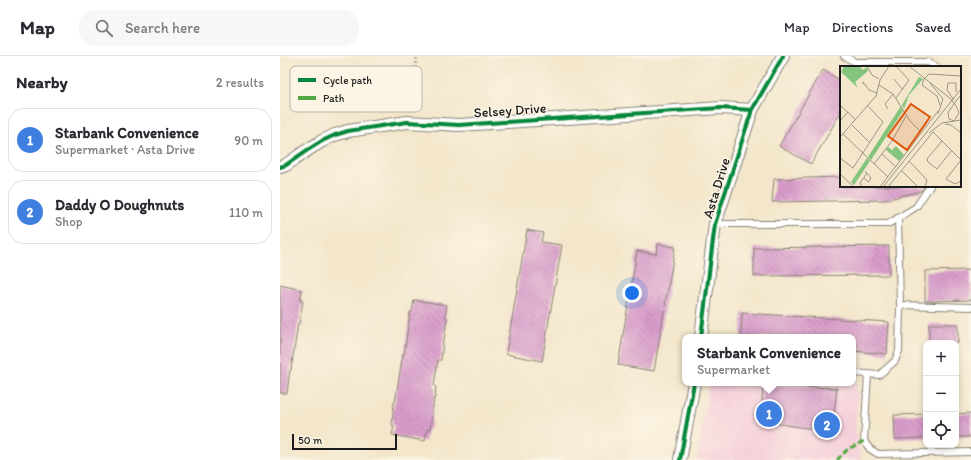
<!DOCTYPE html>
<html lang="en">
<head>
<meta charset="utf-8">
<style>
  body { margin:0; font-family:Itim,sans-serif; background:#f7f7f7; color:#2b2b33 }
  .controls { position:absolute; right:12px; bottom:12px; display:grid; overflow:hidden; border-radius:8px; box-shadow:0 2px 6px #0003 }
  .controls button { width:36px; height:36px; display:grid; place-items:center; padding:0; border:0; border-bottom:1px solid #e1e1e2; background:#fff; color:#2b2b33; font:20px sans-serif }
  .scale { position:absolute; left:12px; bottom:10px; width:105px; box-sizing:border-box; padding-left:4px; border:2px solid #1c1c1c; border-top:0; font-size:11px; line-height:14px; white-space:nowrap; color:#1c1c1c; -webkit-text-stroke:3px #fcf5e5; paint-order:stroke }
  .you { position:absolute; left:352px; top:237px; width:14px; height:14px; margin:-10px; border:3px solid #fff; border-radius:50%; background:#1a73e8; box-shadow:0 0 0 6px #1a73e833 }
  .badge { display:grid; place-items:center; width:26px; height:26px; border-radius:50%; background:#1f6fb2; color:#fff; font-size:13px; font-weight:700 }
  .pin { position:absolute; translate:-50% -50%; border:2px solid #fff; box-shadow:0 1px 4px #0006 }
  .popup { position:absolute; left:402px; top:278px; width:174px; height:52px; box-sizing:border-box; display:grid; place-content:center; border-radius:8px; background:#fff; filter:drop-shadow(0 1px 3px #0005); font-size:13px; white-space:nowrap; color:#7c7c81 }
  .popup b { font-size:15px; color:#2b2b33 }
  .popup::after { content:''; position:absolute; left:50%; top:100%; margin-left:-8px; border:8px solid transparent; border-top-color:#fff }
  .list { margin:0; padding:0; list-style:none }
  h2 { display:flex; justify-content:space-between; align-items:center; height:52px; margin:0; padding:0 16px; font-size:17px }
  h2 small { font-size:13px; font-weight:400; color:#7c7c81 }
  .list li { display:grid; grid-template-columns:26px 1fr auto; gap:12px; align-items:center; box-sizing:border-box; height:64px; margin:0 8px 8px; padding:0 8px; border:1px solid #e1e1e2; border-radius:16px }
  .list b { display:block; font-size:15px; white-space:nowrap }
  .list p { margin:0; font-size:13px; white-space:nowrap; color:#7c7c81 }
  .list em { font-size:13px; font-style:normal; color:#7c7c81 }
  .icon { flex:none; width:22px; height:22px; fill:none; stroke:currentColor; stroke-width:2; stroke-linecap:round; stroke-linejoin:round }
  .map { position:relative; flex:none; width:691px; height:404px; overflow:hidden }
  header { display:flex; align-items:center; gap:24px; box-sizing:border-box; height:56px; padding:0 20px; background:#fff; border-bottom:1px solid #e1e1e2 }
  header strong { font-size:19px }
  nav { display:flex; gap:22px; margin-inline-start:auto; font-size:14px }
  .search { width:280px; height:36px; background:#f7f7f7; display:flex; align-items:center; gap:10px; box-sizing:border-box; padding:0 14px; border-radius:16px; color:#7c7c81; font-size:15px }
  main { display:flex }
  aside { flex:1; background:#fff }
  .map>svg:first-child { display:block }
  .built { fill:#f5cfda }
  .building { fill:url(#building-back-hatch) }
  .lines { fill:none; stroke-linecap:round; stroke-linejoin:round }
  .lane-casing { stroke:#888174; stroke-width:8 }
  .street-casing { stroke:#888174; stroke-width:14 }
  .path { stroke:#888174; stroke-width:2.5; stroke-dasharray:1 3; stroke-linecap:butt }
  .lane { stroke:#fff; stroke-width:6 }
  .street { stroke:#fff; stroke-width:12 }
  .quiet { stroke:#52a943; stroke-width:3; stroke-dasharray:6 3; stroke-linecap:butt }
  .cycleway-casing { stroke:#fcf5e5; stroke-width:6 }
  .cycleway { stroke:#00873e; stroke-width:4 }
  .labels { text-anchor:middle; stroke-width:3; stroke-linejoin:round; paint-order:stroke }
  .street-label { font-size:14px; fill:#1c1c1c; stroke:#fcf5e5 }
  .inset-road { fill:none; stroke:#9d9585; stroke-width:1 }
  .view { fill:#de560d; fill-opacity:0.15; stroke:#de560d; stroke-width:2 }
  .inset-edge { fill:none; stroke:#1c1c1c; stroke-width:2 }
  .key { fill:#fcf5e5; stroke:#b9b4a9; stroke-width:1 }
  .key-label { font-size:11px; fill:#1c1c1c }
</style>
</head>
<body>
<header>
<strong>Map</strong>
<div class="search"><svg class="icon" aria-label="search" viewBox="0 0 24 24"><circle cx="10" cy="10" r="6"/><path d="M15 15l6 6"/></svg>Search here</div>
<nav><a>Map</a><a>Directions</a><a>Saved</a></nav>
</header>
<main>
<aside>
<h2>Nearby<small>2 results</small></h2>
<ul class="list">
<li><span class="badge" style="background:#3f7fe0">1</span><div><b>Starbank Convenience</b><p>Supermarket · Asta Drive</p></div><em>90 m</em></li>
<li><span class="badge" style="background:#3f7fe0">2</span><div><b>Daddy O Doughnuts</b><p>Shop</p></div><em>110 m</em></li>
</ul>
</aside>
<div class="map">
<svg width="691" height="404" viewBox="0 0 691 404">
  <defs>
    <pattern id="building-back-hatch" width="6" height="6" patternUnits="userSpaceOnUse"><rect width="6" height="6" fill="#da9dcc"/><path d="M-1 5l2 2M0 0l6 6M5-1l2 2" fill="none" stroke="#b07fa5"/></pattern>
  </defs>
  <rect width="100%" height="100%" fill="#fcf5e5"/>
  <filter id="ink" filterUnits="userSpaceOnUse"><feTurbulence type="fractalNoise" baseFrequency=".025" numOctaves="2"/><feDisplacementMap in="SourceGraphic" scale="8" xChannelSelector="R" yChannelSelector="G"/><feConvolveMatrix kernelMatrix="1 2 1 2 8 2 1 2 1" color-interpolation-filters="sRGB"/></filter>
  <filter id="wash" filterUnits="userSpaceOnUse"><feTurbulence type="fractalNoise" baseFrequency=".012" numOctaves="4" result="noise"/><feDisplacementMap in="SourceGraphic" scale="16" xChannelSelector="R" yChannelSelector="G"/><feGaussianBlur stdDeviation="0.9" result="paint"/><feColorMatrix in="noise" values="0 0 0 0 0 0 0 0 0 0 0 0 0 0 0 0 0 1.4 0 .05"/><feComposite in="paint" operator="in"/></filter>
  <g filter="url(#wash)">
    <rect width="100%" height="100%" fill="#f3e6cb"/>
    <!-- built -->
    <path class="built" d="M429,327H577L578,337L575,368L581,404H417Z"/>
    <g id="blocks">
      <!-- building -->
      <g class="building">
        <path d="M543,14L561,25V56L531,108L499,90Z"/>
        <path d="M561,121V130H645L641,135L605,144L492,146L494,123Z"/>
        <path d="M247,174L263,177L261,186L282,189L262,305L226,298Z"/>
        <path d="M378,188L395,191L374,315L338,309L357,195L376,198Z"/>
        <path d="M609,190V219L474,220V192Z"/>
        <path d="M691,214V244L645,245V215Z"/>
        <path d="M0,229L22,234L20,245H23L19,268H18L11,314H10L7,337H0Z"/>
        <path d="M134,244L167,249L165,261L167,262L164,284H163L161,304H158L154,330L156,331L155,342H154L150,374L147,373L145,385L112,379L114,370L112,369L114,346H115L123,298L124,299L130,256H132Z"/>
        <path d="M462,257L609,266L607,298L573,295V281H461Z"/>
        <rect x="649" y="268" width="29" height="19"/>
        <path d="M483,330L557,332L552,376L481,365Z"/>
        <path d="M691,357V381H676V358Z"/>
        <path d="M646,358V382L615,383L614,359Z"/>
      </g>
    </g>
  </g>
  <g filter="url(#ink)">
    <use href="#blocks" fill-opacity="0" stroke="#888174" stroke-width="1"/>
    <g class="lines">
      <defs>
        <g id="lane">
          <path d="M564,0L575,6H648L657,11"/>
          <path d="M435,168H608L636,151L650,130"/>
          <path d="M620,249L691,251"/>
          <path d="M573,317L599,319L615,305L619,295L620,249L618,162"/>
          <path d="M588,318L584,385L590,393L598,398L691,396"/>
        </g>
        <g id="street">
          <path d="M0,111L6,109L26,95L42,85L55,79L68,75L127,66L179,69L441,52L472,54"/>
          <path d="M421,281L435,168L472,54L503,0"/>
          <path d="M400,404L414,327"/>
        </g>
      </defs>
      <!-- lane casing -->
      <use href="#lane" class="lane-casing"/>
      <!-- street casing -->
      <use href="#street" class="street-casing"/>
      <!-- path -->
      <path class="path" d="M129,55L137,0"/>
      <!-- lane -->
      <use href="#lane" class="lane"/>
      <!-- street -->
      <use href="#street" class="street"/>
      <!-- quiet -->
      <path class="quiet" d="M557,404L568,393L584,385"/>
      <defs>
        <g id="cycleway">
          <path d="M0,111L6,109L26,95L42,85L55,79L68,75L127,66L179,69L441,52L472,54"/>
          <path d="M421,281L435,168L472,54L503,0"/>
          <path d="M400,404L414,327"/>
        </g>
      </defs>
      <!-- cycleway casing -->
      <use href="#cycleway" class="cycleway-casing"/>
      <!-- cycleway -->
      <use href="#cycleway" class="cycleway"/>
    </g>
  </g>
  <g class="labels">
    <!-- street labels -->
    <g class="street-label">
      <text transform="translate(230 54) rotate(-4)" y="5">Selsey Drive</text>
      <text transform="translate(436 132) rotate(-73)" y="5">Asta Drive</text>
    </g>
  </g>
  <!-- overview -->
  <g transform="translate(560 10)">
    <rect width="121" height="121" fill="#f3e6cb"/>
    <path d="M4,0H19L23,4L27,1L28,5L15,16L18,22L1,6ZM79,11L83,13L69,29L64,43L62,39ZM61,40L63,45L31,94L28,91ZM56,80L64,89L59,95L46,84L48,81L52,84ZM27,92L30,95L14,119L11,116Z" fill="#84c57e"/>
    <path class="inset-road" d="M27,0L32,9L39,13M56,0L69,14L56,32M69,0L111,33M54,13L63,24M84,13L82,19L97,30L100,39M84,13L89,8L121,10M90,17L103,33L98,48M23,18V16L29,24L37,27M39,19L53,28L70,55L82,67M111,33L112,35L114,37L116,40L118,44L119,47L114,55L109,53L108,46L109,45L112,41L116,35L121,29M114,34L107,24L108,17H116V26M0,39L16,54M48,43L45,38L53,28M0,55L8,46M105,58L111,59L121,67M12,59L29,76M93,66L121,94M89,67L102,57L121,54M3,68L48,111M0,71L36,30L40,14L49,0M102,75L87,93L88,96L97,103L112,84M42,88L56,101M0,92L13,102L43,56L28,40M121,94L106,113L115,118L121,115M69,95L87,114L85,121M34,98L52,75L66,50M62,105L78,121M0,108L14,121M24,112L28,116L31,112L25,105M22,121L20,117L27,107M40,121L98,45M43,121L121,23M48,121L93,66"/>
    <path class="view" d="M71,38L90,51L67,84L48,70Z"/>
    <rect width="121" height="121" class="inset-edge"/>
  </g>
  <!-- legend -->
  <rect x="10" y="10" width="132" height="46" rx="6" class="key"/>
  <rect x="18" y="22" width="18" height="4" fill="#00873e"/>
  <rect x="18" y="40" width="18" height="4" fill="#52a943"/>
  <g class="key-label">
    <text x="43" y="28">Cycle path</text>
    <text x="43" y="46">Path</text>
  </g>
</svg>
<div class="controls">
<button>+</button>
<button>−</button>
<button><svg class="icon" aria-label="locate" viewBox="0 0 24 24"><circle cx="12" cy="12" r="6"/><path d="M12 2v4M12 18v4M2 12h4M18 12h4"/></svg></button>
</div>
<div class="scale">50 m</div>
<div class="you"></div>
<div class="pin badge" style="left:489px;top:358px;background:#3f7fe0">1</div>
<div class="popup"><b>Starbank Convenience</b>Supermarket</div>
<div class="pin badge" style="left:547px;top:369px;background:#3f7fe0">2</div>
</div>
</main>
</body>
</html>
